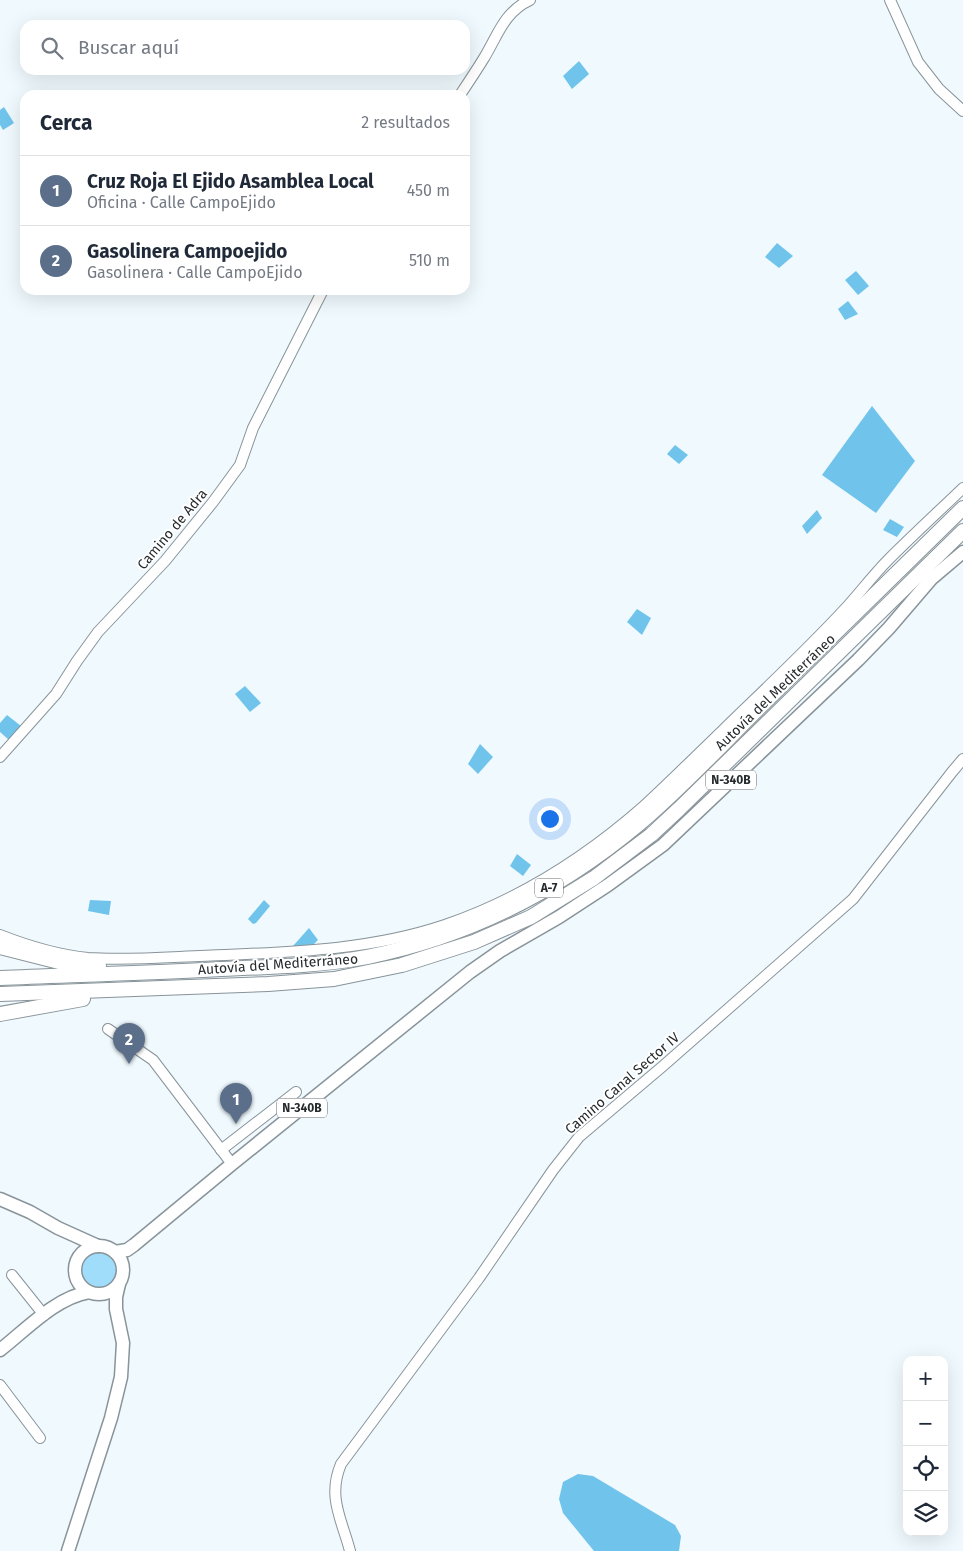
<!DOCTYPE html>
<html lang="es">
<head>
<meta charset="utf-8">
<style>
  body { margin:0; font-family:"Fira Sans",sans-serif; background:#f2f2f3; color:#1f2937 }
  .controls { position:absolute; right:15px; bottom:15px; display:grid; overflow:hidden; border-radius:10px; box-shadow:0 5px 20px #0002 }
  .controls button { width:45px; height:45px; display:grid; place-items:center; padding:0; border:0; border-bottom:1px solid #e0e1e3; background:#fff; color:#1f2937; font:25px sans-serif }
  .you { position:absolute; left:549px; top:818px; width:18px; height:18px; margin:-12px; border:4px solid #fff; border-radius:50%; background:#1a73e8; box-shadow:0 0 0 8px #1a73e833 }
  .badge { display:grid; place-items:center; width:32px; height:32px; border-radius:50%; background:#1a73e8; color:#fff; font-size:16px; font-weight:700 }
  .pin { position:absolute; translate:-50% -41px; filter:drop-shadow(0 1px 2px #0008) }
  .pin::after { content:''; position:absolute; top:26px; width:18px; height:15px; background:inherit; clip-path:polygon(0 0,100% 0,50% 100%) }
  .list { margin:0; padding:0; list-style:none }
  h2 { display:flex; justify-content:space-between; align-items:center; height:65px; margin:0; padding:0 20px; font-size:21px }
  h2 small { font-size:16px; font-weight:400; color:#747a83 }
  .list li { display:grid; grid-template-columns:32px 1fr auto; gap:15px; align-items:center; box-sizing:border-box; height:70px; padding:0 20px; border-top:1px solid #e0e1e3 }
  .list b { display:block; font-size:19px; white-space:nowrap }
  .list p { margin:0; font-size:16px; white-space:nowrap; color:#747a83 }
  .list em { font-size:16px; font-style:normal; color:#747a83 }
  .icon { flex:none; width:28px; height:28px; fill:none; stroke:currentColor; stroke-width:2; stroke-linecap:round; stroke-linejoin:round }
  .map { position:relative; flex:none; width:963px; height:1551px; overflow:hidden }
  .search { position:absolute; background:#fff; box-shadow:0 5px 20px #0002; left:20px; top:20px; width:450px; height:55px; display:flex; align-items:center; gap:12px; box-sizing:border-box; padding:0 18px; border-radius:15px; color:#747a83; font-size:19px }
  .panel { position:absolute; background:#fff; box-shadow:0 5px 20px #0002; left:20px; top:90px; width:450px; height:205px; border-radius:15px }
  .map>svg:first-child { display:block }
  .green { fill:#a0ddfb }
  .water { fill:#70c4eb }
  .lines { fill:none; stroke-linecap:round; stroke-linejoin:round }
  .minor-casing { stroke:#88949a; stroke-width:12 }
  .major-casing { stroke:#88949a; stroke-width:15 }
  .highway-casing { stroke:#88949a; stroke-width:16 }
  .minor { stroke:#fff; stroke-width:10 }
  .major { stroke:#fff; stroke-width:12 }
  .highway { stroke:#fff; stroke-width:14 }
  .labels { text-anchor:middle; stroke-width:4; stroke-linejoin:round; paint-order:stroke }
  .shield { fill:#fff; stroke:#676b6c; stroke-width:1 }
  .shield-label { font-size:12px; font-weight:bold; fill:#262b2d }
  .street-label { font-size:14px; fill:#262b2d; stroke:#fff }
</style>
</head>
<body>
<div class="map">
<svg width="963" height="1551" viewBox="0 0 963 1551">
  <rect width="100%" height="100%" fill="#eff9fe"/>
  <!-- green -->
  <circle class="green" cx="99" cy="1270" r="19"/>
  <!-- water -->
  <g class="water">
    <path d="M579,61L589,74L572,89L563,76Z"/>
    <path d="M4,107L14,123L3,130L0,125V110Z"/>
    <path d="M777,243L793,256L779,268L765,257Z"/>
    <path d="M856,271L869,286L858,295L845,280Z"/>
    <path d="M848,301L858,314L845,320L838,309Z"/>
    <path d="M872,406L915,461L876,513L822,475Z"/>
    <path d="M675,445L688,455L679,464L667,454Z"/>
    <path d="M817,510L822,518L807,534L802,526Z"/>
    <path d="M890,519L904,527L897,537L883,530Z"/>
    <path d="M637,609L651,618L642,635L627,622Z"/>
    <path d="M245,686L261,703L250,712L235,694Z"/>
    <path d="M7,715L21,726L9,740L0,732V723Z"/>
    <path d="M480,744L493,757L478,774L468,764Z"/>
    <path d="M517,854L531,865L523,876L510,866Z"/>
    <path d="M90,900L111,901L109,915L88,911Z"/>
    <path d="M264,900L270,906L256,923L253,924L248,919Z"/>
    <path d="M309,928L318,940L312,946H293Z"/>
    <path d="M578,1474L593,1476L675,1525L681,1536L679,1551H594L563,1513L559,1499L563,1482Z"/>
  </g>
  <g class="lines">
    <defs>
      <g id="minor">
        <path d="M890,0L918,62L939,89L963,111"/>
        <path d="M460,95C468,83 476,71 484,58C498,35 504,12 530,0"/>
        <path d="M0,757L56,694L77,661L98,632L165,561L213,502L240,465L253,428L323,290"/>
        <path d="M0,935C28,946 58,955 88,958C133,961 180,956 225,955C299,952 374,949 445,925C518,900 586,857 644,806C671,781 696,756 722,731C763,691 805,652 844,610C859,594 873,575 889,559C913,535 938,512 963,488"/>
        <path d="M108,1029L153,1060L232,1164"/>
        <path d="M221,1150L296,1092"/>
        <path d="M12,1275L44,1315"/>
        <path d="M0,1385L40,1438"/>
        <path d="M350,1551C342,1520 327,1497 341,1464L479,1278L553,1170L579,1137L663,1066L853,899L952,772L963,759"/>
      </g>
      <g id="major">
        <path d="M0,1199L30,1212L58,1228L98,1246"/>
        <circle cx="99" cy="1270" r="24"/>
        <path d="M115,1252L127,1250L134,1245L232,1164L470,972L500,951L559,917L608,885L663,845L858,660L889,628L931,579L963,552"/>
        <path d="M0,1350C27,1329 55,1298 89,1292"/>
        <path d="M68,1551L111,1418L121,1377L123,1343L116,1309V1297L119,1284"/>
      </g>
      <g id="highway">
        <path d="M0,947L63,963L99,966"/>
        <path d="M0,978C74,975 147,973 221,969C269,967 319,966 367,957C468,937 560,890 639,824C685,785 726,740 769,698C834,635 898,571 963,508"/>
        <path d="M0,994L268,984L334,979L402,965L474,942L531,917L594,878L651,835L679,809L963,531"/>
        <path d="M0,1014L83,999"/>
      </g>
    </defs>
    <!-- minor casing -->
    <use href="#minor" class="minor-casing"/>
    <!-- major casing -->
    <use href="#major" class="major-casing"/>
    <!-- highway casing -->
    <use href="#highway" class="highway-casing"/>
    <!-- minor -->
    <use href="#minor" class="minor"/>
    <!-- major -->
    <use href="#major" class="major"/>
    <!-- highway -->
    <use href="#highway" class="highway"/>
  </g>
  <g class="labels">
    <!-- shield labels -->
    <g class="shield">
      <rect x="706" y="770.5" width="50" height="19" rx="4"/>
      <rect x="535" y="878.5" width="28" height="19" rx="4"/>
      <rect x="277" y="1098.5" width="50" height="19" rx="4"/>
    </g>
    <g class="shield-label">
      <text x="731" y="784">N-340B</text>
      <text x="549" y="892">A-7</text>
      <text x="302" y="1112">N-340B</text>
    </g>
    <!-- street labels -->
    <g class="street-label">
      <text transform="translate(172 529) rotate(-50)" y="5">Camino de Adra</text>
      <text transform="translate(775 692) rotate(-44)" y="5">Autovía del Mediterráneo</text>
      <text transform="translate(278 964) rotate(-4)" y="5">Autovía del Mediterráneo</text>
      <text transform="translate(622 1083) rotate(-41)" y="5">Camino Canal Sector IV</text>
    </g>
  </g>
</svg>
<div class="controls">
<button>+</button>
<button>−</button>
<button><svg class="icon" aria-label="locate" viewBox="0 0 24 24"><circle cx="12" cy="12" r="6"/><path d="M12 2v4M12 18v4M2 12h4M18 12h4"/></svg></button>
<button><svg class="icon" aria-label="layers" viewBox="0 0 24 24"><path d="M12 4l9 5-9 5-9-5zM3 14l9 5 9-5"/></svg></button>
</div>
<div class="you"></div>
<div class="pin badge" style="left:236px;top:1124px;background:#5c6f8a">1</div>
<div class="pin badge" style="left:129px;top:1064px;background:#5c6f8a">2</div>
<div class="search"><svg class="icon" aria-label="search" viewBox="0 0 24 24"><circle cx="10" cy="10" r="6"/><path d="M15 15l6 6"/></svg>Buscar aquí</div>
<section class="panel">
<h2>Cerca<small>2 resultados</small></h2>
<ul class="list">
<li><span class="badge" style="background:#5c6f8a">1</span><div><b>Cruz Roja El Ejido Asamblea Local</b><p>Oficina · Calle CampoEjido</p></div><em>450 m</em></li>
<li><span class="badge" style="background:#5c6f8a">2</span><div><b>Gasolinera Campoejido</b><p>Gasolinera · Calle CampoEjido</p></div><em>510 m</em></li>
</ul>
</section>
</div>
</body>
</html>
